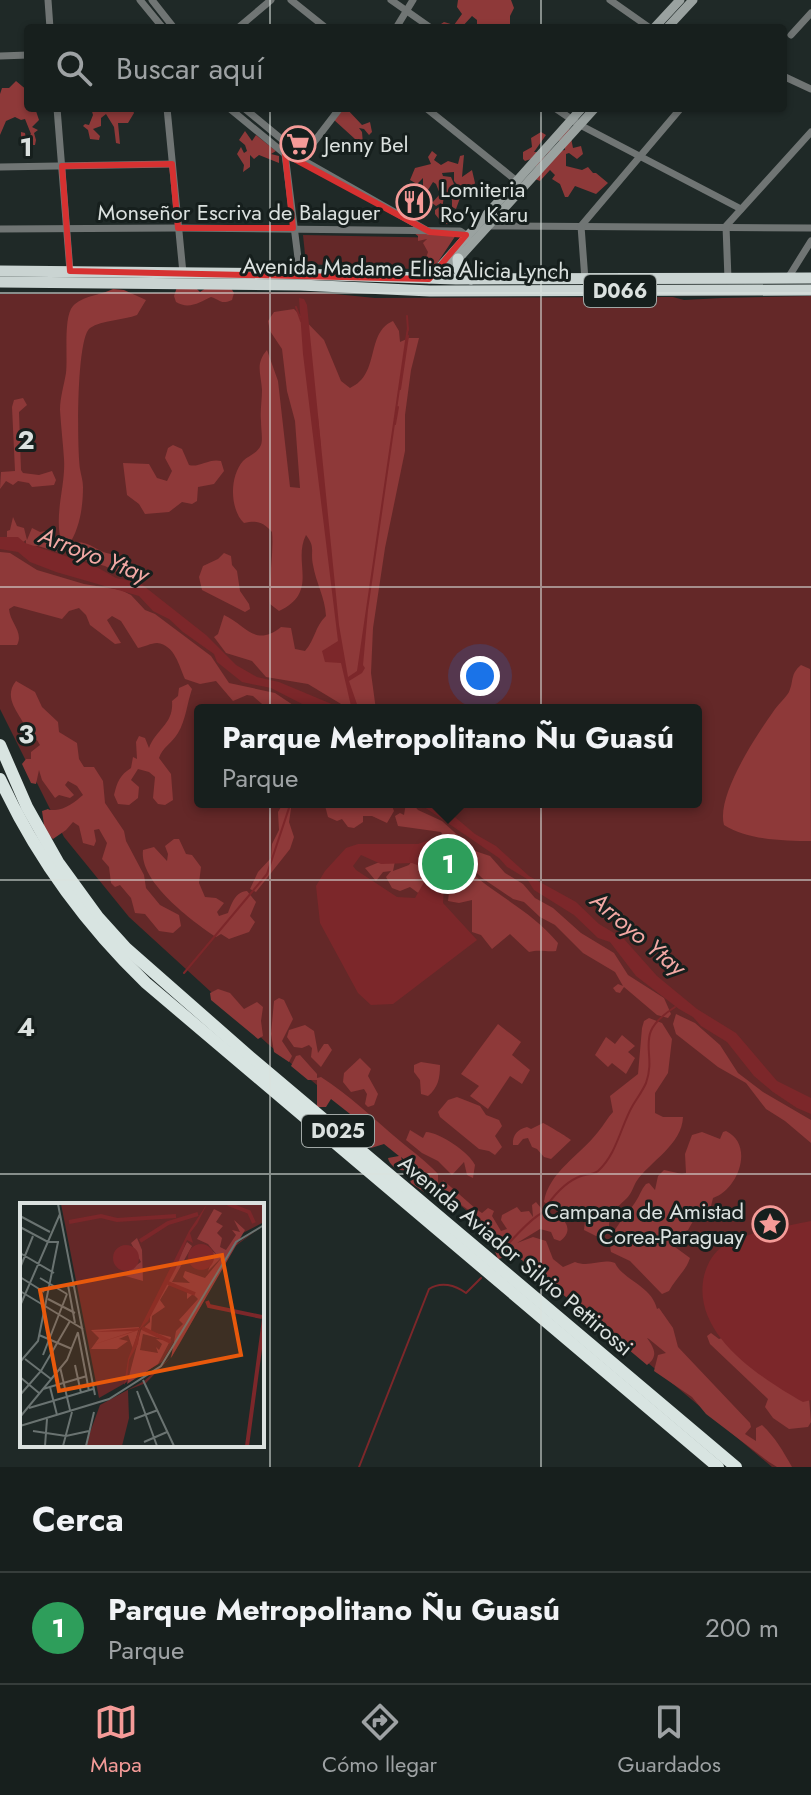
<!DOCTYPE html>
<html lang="es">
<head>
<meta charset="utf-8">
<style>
  body { margin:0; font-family:Jost,sans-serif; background:#202726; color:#f1f3f6 }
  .you { position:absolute; left:480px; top:676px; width:28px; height:28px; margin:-20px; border:6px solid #fff; border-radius:50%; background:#1a73e8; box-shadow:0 0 0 12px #1a73e833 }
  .badge { display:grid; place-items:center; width:52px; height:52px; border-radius:50%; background:#f59b98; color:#fff; font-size:26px; font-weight:700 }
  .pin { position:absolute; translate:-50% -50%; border:4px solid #fff; box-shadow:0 2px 8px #0006 }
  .popup { position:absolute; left:194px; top:704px; width:508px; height:104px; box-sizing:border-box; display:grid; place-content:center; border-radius:8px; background:#171f1d; filter:drop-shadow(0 2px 6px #0005); font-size:26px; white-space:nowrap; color:#9ea2a4 }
  .popup b { font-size:30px; color:#f1f3f6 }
  .popup::after { content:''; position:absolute; left:50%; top:100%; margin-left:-16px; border:16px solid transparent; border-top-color:#171f1d }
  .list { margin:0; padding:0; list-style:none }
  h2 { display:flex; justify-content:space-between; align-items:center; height:104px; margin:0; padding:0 32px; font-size:34px }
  h2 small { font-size:26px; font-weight:400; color:#9ea2a4 }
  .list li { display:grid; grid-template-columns:52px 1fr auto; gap:24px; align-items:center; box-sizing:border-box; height:112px; padding:0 32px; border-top:2px solid #363d3b }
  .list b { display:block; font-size:30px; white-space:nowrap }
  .list p { margin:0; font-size:26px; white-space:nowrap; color:#9ea2a4 }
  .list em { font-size:26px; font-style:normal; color:#9ea2a4 }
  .icon { flex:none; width:44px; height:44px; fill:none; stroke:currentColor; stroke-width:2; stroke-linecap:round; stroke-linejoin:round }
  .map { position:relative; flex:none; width:811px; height:1467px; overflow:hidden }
  .search { position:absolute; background:#171f1d; box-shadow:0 2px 6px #0004; left:24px; right:24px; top:24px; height:88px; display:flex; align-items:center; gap:20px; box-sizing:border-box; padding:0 28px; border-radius:8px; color:#9ea2a4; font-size:30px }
  .sheet { height:216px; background:#171f1d }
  nav { display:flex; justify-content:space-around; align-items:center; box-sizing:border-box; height:112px; border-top:2px solid #363d3b; background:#171f1d; font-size:22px; color:#9ea2a4 }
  nav a { display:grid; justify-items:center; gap:4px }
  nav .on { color:#f59b98 }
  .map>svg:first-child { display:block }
  .green { fill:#642828; fill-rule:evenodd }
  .forest { fill:#8e3939 }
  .water { fill:#7c272a; fill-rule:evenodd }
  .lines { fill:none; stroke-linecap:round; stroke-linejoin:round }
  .stream { stroke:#7c272a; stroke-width:2 }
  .minor { stroke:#707574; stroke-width:7 }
  .secondary { stroke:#9aa2a0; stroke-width:9 }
  .trunk { stroke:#cad4d2; stroke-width:11 }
  .motorway { stroke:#d8e4e1; stroke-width:12 }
  .marked { fill:none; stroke:#d63131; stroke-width:6; stroke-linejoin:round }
  .grid { fill:none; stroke:#dbe1df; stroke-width:2; stroke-opacity:0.55 }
  .labels { text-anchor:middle; stroke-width:6; stroke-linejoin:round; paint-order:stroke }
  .shield { fill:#161f1d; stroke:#a0a7a5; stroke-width:2 }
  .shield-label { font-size:20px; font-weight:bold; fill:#dbe1df }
  .poi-label { font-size:22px; fill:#dbe1df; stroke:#161f1d; text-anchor:start }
  .street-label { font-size:22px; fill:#dbe1df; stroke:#161f1d }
  .water-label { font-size:24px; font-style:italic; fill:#f3a9a5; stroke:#161f1d }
  .inset-river { fill:none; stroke:#7c272a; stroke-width:4 }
  .inset-road { fill:none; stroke:#6a7371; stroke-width:2 }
  .view { fill:#e8590c; fill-opacity:0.15; stroke:#e8590c; stroke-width:4 }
  .inset-edge { fill:none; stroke:#dbe1df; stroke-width:4 }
  .grid-label { font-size:26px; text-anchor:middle; font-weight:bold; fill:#dbe1df; stroke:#161f1d; stroke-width:6; stroke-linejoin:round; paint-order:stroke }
</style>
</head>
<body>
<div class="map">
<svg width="811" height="1467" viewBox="0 0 811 1467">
  <rect width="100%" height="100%" fill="#1f2927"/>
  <!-- green -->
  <g class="green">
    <path d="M303,235L449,238L429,265L412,269L306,264Z"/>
    <path d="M315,292L375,298L673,297L684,300L722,298L811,296V1467H772L268,1044L129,917L64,837L0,709V294ZM200,710H696V802H200Z"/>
  </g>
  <!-- forest -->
  <g class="forest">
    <path d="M458,0H511L514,8L510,16V26L506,28H477V20L472,16L461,28H443L441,24L444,22L454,25L462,14L457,7Z"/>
    <path d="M16,81L28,91V108H35L39,120L32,127L38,130L34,133L36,140L35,145H28L29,152L21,145V132L25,133L26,139L31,134L25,119L21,120L15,117L6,121L0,135V94L2,88H9Z"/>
    <path d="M91,108H132L134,113L128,123H118L120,144L116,143L114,127L106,114L101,118V126L93,129L100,136L99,140L90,139L88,130L83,126L85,124L89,125L93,115Z"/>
    <path d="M346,108L362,125L370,122L372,132L369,135L364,129L359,128L362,132L363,144L355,152L343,154L335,149V144H343L347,141L351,144L355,139L333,119Z"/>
    <path d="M569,128L573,148L581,146L583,154L577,159L569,153L566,154V166L582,170L588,167L593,173H596L608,183L596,194L575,186L568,197H565L560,184L552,179L555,175L550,170L540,181L535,179L536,167L531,159L525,161L523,159V152L532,147L531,138L541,132L546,135L534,152H540L545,157L550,150L552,152L565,150L564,143L556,139Z"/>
    <path d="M245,131L252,141L256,135L276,151L271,154L279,156V163L259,155L254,159L250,155V167L243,172L244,165L237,154L241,147L244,153L247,151L245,145L239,140Z"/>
    <path d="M432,151L437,155L434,160L441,165L448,161L458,164L460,156L464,155L462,177L472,170L475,183L469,194L464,196L463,191L454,181V172L442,173L443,176L451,177L454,184L452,191L460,198L456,209L452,207V200L446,195L444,196L442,209L445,214H452L453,217L448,224H443L435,214V210L442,205L441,203L436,206L432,203L440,194L436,184L433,182L428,190L423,186V178L417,184L410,180L415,168L431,164L428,157Z"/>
    <path d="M414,233L456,234V235L434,268L428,265L426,258L428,252L423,243L427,239L418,241V236Z"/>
    <path d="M177,287H195L200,292L206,288H231L234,293L232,300C220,305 221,300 211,297C200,302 189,310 176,302L174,296Z"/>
    <path d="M113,289L124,290L146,300L137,315C124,320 102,320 90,328C76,338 77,449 80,469C81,475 83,481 83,487C83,506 80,529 68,546H63C52,519 66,487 64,459C63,443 61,427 60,410C60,398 64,385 66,373C68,357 63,317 73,306C82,296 101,295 113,289Z"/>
    <path d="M294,309L324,340L341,381L350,388C381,374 365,333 393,321L399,331L400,342L409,338H419L411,370L405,415V451L385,548L373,628L371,673L376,710H351L308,684L266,677L252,661L226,653L214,637L218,634L224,615C246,625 255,648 281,627L291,628L295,649L305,651C315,640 315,626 326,616C325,597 316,583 313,565C310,550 316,548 306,535C292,562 320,592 279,611L270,604C268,581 274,556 272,532C263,522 257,520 244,523C230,510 229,477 243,461C249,455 257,454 261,445C263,439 261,429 261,421C260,411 262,400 262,390C261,373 255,364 267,350L278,381L290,487L300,488L295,421L287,391L282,349L270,331L268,321L274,312Z"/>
    <path d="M23,398L27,405L19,412L21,470L23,473L39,475L52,471L56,480L54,485L32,487L29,483L18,481L13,485L6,481L0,489L1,472L15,471L12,407L14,400Z"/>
    <path d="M173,445L182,449L189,465C199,468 209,458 221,461L224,471L214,484L198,487L197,501L192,504L182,502L169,512L145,514L139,504L127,495L123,463L149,464L157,478L167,481L172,471L165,458L168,448Z"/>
    <path d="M13,517L17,526L24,528L27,540L32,528L40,532L45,531L60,546L58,552L38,546L30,547L26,545V540L23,542L7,538V531L10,530Z"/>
    <path d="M74,542C86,542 90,545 99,550C114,558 119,549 132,568L129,578L105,566L79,559L72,552Z"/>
    <path d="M0,552L10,553L37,570L84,584L121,590L131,595L145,610L155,614L211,656L229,683L275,693L293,705L305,710H269L253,696L247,695L233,701L216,681L200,684L185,679C179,666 175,645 157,643C151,643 144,647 138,648L121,621L112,616L107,620L121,643L115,644L90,625L86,615L79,608L69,611L62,619L14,606L9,609C10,623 24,632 17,645H0Z"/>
    <path d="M224,553L231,556L232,565L237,571L240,591L249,604L250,609L245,612L202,590L199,577L203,566L218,559Z"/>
    <path d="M801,665L810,669L811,841C784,841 747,840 724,825C716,796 756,736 773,712C777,705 785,699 789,692C794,681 790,674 801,665Z"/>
    <path d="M16,681L35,692L42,707L58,722L59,732L77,743L79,759L84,767H94L103,781L105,803L124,831L126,841L144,875L146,888L160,905L179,915L181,926L173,933L159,931L145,914L135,913L131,898L120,885L115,887L111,883L109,867L102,859L107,843L99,829L94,830L96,841L94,846L83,843L79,826L73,822L66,830L53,839L45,832L42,811C54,807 42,810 55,810C65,810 76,801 83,795L77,786L68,781L65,785L74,795L70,798L59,795L55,798L42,780L39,770L36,784L31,783L22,764L26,759H31V752L40,745L37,740L29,737C26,718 0,701 16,681Z"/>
    <path d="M188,684L192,689C187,703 186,720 178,733C172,743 162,748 159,758L171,774L173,800L165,805L158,804L153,798L155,777L149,772L138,769L131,780L139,787L138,798L129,805L118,804L114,795C117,782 120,775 131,768L133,757L137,759L136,742L139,736L145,738L149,748C156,729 174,724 172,701L178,696L179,688Z"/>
    <path d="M284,802H292L289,822L294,837L290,849L256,892L250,889L258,872L271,858L272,844L279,830L278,812Z"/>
    <path d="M324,802H384L392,806L394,811L387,823L372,816H363V822L354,828L348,827L342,819L337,821L328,817Z"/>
    <path d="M411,802L418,810L442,821L475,851L490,856L505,873L523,884L535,898L553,908L581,933L614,953L628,975L664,998L671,1014L668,1018L657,1015L624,987L620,993L616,992L613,988L618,984L623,986L615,972L583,953L555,925L540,917L524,902L513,899L482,878L450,846L441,832L398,826L395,816L400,813L404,815L406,803Z"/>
    <path d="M174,839H179L186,854L192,855L201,867L199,883L205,897L216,898L224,903L217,912L219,916L228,913C232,903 235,892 247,891L256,902L250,916L255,922L249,932L229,939L221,934L216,937C192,921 139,882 143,850L154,847L167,861L168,854L165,846Z"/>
    <path d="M453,853C464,860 470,872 480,880C507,901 536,916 558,943L556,951C546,952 539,949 529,952L510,934L492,949L481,935L472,932V900L459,903L448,901L451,875L448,866Z"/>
    <path d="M387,859L395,861L393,871L409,865L413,859L432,869L421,895L410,887L400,891L392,888L386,877L391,871L383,872L376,881L365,868Z"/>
    <path d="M218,989L230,993L244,1009L257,1002L263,1007L261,1021L263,1036L258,1039L211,1000L210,993Z"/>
    <path d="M279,998L284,1000L293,1019L282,1041L292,1056L289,1062L274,1052L271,1034L274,1001Z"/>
    <path d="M676,1014L695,1023L720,1045L738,1073L763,1092L811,1120V1143L785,1121L766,1109L746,1083L718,1067L676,1034L673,1024Z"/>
    <path d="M649,1018L662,1023L672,1039L668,1073L655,1093V1113L663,1117H683C682,1145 650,1161 636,1182C633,1187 632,1193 627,1198C617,1208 609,1212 609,1228L600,1238L584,1230L585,1221L571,1219L544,1202C548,1173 581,1154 598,1132C604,1125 607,1118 613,1112L610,1096L638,1074L642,1028L644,1021Z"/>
    <path d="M498,1024L521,1042L512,1055L530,1070L522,1084L510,1076L488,1109L470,1096L479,1086L461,1074Z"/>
    <path d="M305,1025L314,1031L318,1053L324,1044H328L332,1050L321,1067L311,1057L312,1048L309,1045L302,1048L294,1047L287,1037L289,1030Z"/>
    <path d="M622,1035L635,1046L628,1052L635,1058L626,1074L612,1063L608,1067L595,1055L606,1037L615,1044Z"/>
    <path d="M300,1055L317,1074V1078L321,1077C349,1095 374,1119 400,1141C413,1152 426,1161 438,1174V1183L430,1181L429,1190L424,1192L411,1183L409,1177L411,1172H416L427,1179L401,1157L405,1170C399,1172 389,1165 388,1158L399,1156L384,1144L371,1148L364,1139H360L354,1127L359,1121L331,1099L326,1107H317V1080H308L291,1066L296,1056Z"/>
    <path d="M360,1058L371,1069L368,1076L378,1094L374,1105L368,1107L365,1104L367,1094L364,1089L351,1092L343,1082L344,1073Z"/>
    <path d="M421,1062L440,1065C440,1078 438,1088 428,1096L421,1094L420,1080L414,1072V1065Z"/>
    <path d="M457,1097L480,1106L486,1115L499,1120L502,1126L495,1136L502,1147L495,1155L489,1151L479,1149L440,1117L438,1112L448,1100Z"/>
    <path d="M543,1123C546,1124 569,1138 571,1140L551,1159L544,1157L537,1149L532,1147L528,1138L523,1139L518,1145H513C512,1135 518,1129 527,1127L531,1129Z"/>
    <path d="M410,1130L423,1138L426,1132C439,1132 470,1153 475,1165L473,1178L467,1175L464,1162L452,1175L438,1161L422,1153L406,1140Z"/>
    <path d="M726,1131C755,1145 738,1190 713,1198L711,1206L696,1216L688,1230C680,1233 673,1236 675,1247L690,1258C686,1271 675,1279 669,1291L662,1294L630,1261L611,1252C606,1233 627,1216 636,1201C640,1195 641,1190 646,1184L649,1183L655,1190L658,1176L664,1170L682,1174L686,1173L685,1154L692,1135L702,1132L720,1139L723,1132Z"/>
    <path d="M443,1180L476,1209L482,1213L488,1208L494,1211L492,1216L501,1231L507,1229L501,1220L502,1215L517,1207L521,1212L529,1211L533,1217L532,1205L536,1202L546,1214C562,1213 577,1229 560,1241L554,1239L551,1232L540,1229L517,1243L533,1237L546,1241L553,1259L563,1267L575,1262C590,1268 601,1258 615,1263C623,1280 652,1286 657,1309L659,1308L673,1328L678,1347L750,1423L751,1427L745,1434L756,1441V1428L762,1425C775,1437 783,1451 792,1467H777L769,1462L706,1414L692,1397L654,1371L658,1355L666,1353L649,1339L647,1338C654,1348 659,1356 647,1365L517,1256L514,1250L509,1256L498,1259L494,1249L501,1242L486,1229L480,1218L441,1191Z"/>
    <path d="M711,1333L719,1339L725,1337L809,1398L811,1422L808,1427L789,1429L773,1418L765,1407L768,1399L710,1344L707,1336Z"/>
  </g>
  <!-- water -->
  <g class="water">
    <path d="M299,298L304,299L307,305L339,625L348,677L357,671L407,327H409L368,610L363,665L365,668L362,673L349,681L359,710H353L351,706L341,663L325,662L322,651L338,641L303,354Z"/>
    <path d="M0,537H18L25,543L93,565L116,578L140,583L206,635L236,665L257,677L279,682L346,710L310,708L271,688L242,682L217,662L214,654L183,632L169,619L153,611L139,596L56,572L30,562L18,552L0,549Z"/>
    <path d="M417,802H437L475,834L496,846L529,876L576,902L599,924L624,939L657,976L697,1009L736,1033L777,1081L811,1098V1114L797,1108L773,1092L754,1076L727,1042L701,1026L693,1017L679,1009L636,976L610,942L598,938L574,915L534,890L527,879L507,867L499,858Z"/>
    <path d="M432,839L446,854L443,903L477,940L393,1004L371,1005L358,993L320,923L316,886L325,871L346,848L358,844H418ZM361,855L381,864L412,863L425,868L427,877L415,898L397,897L356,870L353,866Z"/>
    <path d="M811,1221V1400L803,1402C761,1378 691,1334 704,1276C707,1264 713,1253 723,1246C741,1233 788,1226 811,1221Z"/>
  </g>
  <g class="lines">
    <!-- stream -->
    <g class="stream">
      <path d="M296,307L301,321"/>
      <path d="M407,316L408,330"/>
      <path d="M400,389L408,336"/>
      <path d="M317,418L320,447"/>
      <path d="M395,424L398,407"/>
      <path d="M184,973L267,874L291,802"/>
      <path d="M548,1204C556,1193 567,1181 581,1176C587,1174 593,1175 598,1171C617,1154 621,1125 633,1105C637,1098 642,1092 646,1083C658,1050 631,1035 675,1007"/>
      <path d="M506,1246C516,1236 530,1219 542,1213"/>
      <path d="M359,1467L429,1289C441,1281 455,1285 466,1293L481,1278"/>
    </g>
    <!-- minor -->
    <g class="minor">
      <path d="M48,0L50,28"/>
      <path d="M140,0L163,28"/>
      <path d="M152,0L174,28"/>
      <path d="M291,0L326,28"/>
      <path d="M391,0L431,28"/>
      <path d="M610,0L650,28"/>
      <path d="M238,28L271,0"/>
      <path d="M396,28L413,0"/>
      <path d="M791,35L811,13"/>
      <path d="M0,56L28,55"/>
      <path d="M783,76L811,89"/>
      <path d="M57,108L70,271"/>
      <path d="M167,108L183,273"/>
      <path d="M229,108L285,154L301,159L428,231"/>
      <path d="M244,108L297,152L301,159"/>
      <path d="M426,108L518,182"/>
      <path d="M555,108L580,125L741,209"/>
      <path d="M290,146L285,154L300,274"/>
      <path d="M301,159L340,108"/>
      <path d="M0,167L172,164"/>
      <path d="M490,226L811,228"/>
      <path d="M0,229L178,228L460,231L466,235L469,241"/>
      <path d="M788,278L811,241"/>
      <path d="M728,279L726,226L811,132"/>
      <path d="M585,280L581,226L681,108"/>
    </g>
    <!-- secondary -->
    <g class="secondary">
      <path d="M654,28L680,0"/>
      <path d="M667,28L693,0"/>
      <path d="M429,279L582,108"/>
      <path d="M440,279L595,108"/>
    </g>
    <!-- trunk -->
    <g class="trunk">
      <path d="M458,259L459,270L471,279"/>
      <path d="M0,271L300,274L456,279L811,278"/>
      <path d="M0,282L300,285L430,291L811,290"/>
    </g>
    <!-- motorway -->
    <g class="motorway">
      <path d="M0,745L27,807L58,862L98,917L126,948L250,1057L736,1467"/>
      <path d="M0,779C36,857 84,923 146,983L718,1467"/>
    </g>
  </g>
  <!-- marked area -->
  <path class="marked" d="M285,154L430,232L466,235L429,279L70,271L62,166L172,164L178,228H293Z"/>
  <!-- grid -->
  <path class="grid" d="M270,0V28M541,0V28M270,108V1467M541,108V1467M0,293H811M0,587H811M0,880H811M0,1174H811"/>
  <!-- icons -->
  <defs>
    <symbol id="supermarket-ring" viewBox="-11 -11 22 22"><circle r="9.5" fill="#161f1d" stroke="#f59b98" stroke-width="1.5"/><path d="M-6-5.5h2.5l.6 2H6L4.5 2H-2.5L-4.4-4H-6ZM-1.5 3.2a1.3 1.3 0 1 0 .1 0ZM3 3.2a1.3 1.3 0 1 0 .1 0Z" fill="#f59b98"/></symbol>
    <symbol id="restaurant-ring" viewBox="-11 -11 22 22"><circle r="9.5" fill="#161f1d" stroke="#f59b98" stroke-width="1.5"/><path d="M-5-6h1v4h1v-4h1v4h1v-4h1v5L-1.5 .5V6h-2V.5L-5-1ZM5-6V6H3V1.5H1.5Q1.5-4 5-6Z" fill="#f59b98"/></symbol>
    <symbol id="sight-ring" viewBox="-11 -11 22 22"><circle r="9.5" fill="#161f1d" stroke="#f59b98" stroke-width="1.5"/><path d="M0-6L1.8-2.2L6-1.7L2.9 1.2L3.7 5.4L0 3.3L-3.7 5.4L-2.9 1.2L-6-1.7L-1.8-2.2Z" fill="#f59b98"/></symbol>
  </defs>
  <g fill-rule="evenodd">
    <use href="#supermarket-ring" x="278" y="124" width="40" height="40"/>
    <use href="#restaurant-ring" x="394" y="182" width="40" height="40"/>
    <use href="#sight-ring" x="750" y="1204" width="40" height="40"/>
  </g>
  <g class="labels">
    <!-- shield labels -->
    <g class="shield">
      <rect x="584" y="275" width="72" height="32" rx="6"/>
      <rect x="302" y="1115" width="72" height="32" rx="6"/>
    </g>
    <g class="shield-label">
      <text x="620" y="298">D066</text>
      <text x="338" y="1138">D025</text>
    </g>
    <!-- poi labels -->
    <g class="poi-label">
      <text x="324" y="152">Jenny Bel</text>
      <text x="440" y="197">Lomiteria<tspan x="440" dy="25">Ro'y Karu</tspan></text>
      <text x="744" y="1219" text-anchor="end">Campana de Amistad<tspan x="744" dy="25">Corea-Paraguay</tspan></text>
    </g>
    <!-- street labels -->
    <g class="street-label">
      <text x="239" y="220">Monseñor Escriva de Balaguer</text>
      <text transform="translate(406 268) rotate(1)" y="8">Avenida Madame Elisa Alicia Lynch</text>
      <text transform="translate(516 1255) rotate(40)" y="8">Avenida Aviador Silvio Pettirossi</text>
    </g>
    <!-- water labels -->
    <g class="water-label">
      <text transform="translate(94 555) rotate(21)" y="8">Arroyo Ytay</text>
      <text transform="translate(638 934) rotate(40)" y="8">Arroyo Ytay</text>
    </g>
  </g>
  <!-- overview -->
  <g transform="translate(20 1203)">
    <rect width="244" height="244" fill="#1f2927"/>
    <path d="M41,1H244V19L219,32L142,159L79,195ZM244,22L214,44L160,140L152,153L126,180L108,187L109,215L102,243H65L80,202L124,178L150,155L216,41Z" fill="#642828"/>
    <path d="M194,6L202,10L196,19L203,23L197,30L202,35L200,44L206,47L216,32L212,27L220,29L214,17L225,27L151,155L156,128L163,121L159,117L178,96L173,91L167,96V89L171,90L149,82L140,97L145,104L132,113L131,129L151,134L150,138L138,161L107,181L121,127L130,119V113L167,39L172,43L152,79L170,80L163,74L165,68L185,75L204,52L188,68L194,53L187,44L197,52L188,41L177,36ZM123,131L146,137L136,136L142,141L139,147L136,144L138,150L120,147ZM117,35L122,47L123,78L102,72L121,59L111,40ZM119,124L113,146L108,132L99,136L108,138L97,146H71L79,135L71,127Z" fill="#8e3939" fill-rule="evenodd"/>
    <path d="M187,1L177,21L170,30L173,40L167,37L156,65L128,118L120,126L118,141L109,157L107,177L104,182L108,156L119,127L69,143L114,128L70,129L120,125L169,28ZM168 54a13 13 0 1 1 26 0a13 13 0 1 1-26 0ZM93 55a13 13 0 1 1 26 0a13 13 0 1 1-26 0Z" fill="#7c272a"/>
    <path class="inset-river" d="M208,1L229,9L234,20M49,19L81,13L97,17L156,13M120,38L148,20L178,11M148,80L175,91M187,98L189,103L242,114M122,125L151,139M227,243L244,116"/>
    <path class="inset-road" d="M38,1L75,192M0,13L30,29M0,24L28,39H39M0,50L34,70M0,65L13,33M0,74L24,89M20,75L47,91M53,83L48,82L55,120M0,88L63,126M28,96L55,110M0,103L40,11M58,130L69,188M19,132L52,146M23,152L47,91M5,156L31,176M0,159L18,138L38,39M55,162L61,190M40,164L50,207M0,174L19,190M123,177L154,243M30,184L37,212M23,186L67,173M117,188L137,243M0,192L21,168L50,118M9,205L73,186M0,214L47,157L58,129M114,216L138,207M0,223L89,196L141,163L216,39L244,22M13,228L46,233L69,228M124,239L147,229M25,243L27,216M43,243L52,209M66,243L74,209"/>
    <path class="view" d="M202,52L221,152L39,188L20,87Z"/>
    <rect width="244" height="244" class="inset-edge"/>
  </g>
  <g class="grid-label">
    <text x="26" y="156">1</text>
    <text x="26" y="449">2</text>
    <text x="26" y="743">3</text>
    <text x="26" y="1036">4</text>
  </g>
</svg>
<div class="you"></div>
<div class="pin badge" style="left:448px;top:864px;background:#2e9e5b">1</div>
<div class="popup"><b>Parque Metropolitano Ñu Guasú</b>Parque</div>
<div class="search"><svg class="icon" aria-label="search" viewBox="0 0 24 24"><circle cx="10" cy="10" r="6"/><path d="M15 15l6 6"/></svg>Buscar aquí</div>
</div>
<section class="sheet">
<h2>Cerca<small></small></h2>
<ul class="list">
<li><span class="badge" style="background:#2e9e5b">1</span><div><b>Parque Metropolitano Ñu Guasú</b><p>Parque</p></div><em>200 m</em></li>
</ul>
</section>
<nav>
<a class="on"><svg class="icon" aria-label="map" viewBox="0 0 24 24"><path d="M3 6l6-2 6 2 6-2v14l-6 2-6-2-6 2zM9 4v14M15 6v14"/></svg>Mapa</a>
<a><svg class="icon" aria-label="directions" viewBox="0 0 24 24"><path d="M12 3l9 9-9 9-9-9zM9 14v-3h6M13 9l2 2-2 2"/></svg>Cómo llegar</a>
<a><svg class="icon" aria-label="saved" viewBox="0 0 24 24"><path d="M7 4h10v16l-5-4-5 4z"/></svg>Guardados</a>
</nav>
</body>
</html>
